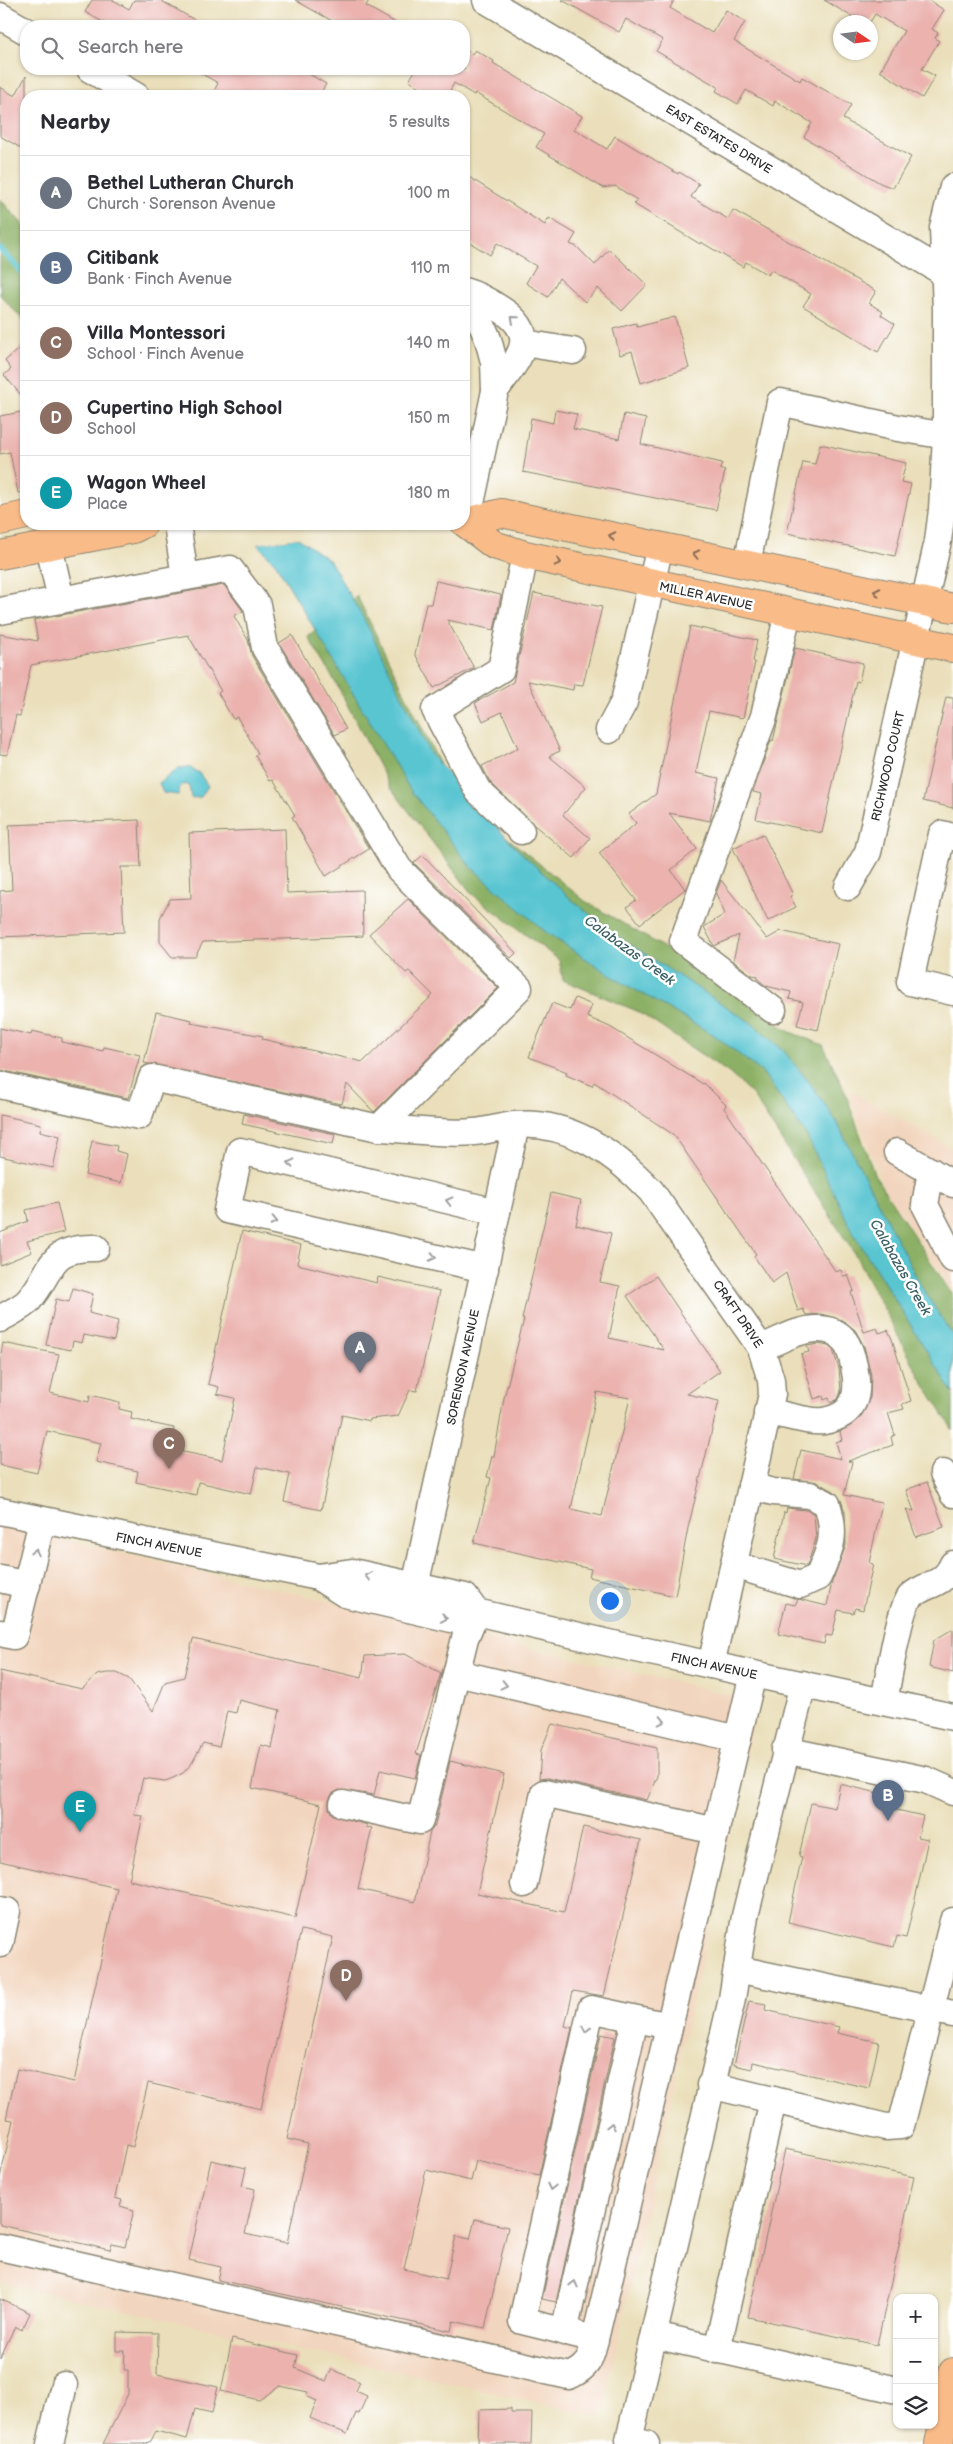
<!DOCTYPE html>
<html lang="en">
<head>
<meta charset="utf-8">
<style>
  body { margin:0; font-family:"Balsamiq Sans",sans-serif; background:#f7f7f7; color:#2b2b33 }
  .controls { position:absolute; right:15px; bottom:15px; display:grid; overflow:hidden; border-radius:10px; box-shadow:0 1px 4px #0004 }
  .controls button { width:45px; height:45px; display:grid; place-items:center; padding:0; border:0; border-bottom:1px solid #e1e1e2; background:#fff; color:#2b2b33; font:25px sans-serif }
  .compass { position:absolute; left:833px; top:15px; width:45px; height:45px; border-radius:50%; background:#fff; box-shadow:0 1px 4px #0004; rotate:103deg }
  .you { position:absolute; left:609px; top:1600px; width:18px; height:18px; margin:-12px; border:4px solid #fff; border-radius:50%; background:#1a73e8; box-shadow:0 0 0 8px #1a73e833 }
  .badge { display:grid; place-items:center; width:32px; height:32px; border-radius:50%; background:#0f766e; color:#fff; font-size:16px; font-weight:700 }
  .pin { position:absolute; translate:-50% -41px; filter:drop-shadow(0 1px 2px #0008) }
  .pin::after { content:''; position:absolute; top:26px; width:18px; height:15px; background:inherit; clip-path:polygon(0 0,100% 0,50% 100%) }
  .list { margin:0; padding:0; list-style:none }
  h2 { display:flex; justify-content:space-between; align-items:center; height:65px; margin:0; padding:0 20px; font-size:21px }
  h2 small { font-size:16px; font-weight:400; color:#7c7c81 }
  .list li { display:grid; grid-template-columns:32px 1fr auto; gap:15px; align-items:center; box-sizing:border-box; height:75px; padding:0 20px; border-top:1px solid #e1e1e2 }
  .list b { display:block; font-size:19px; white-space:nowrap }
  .list p { margin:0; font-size:16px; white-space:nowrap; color:#7c7c81 }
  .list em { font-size:16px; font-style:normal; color:#7c7c81 }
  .icon { flex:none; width:28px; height:28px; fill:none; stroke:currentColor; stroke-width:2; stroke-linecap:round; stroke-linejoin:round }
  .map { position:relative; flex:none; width:953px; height:2444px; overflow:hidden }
  .search { position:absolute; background:#fff; box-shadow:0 1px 4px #0004; left:20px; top:20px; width:450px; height:55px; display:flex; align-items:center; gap:12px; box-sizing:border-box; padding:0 18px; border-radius:20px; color:#7c7c81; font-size:19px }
  .panel { position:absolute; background:#fff; box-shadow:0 1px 4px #0004; left:20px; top:90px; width:450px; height:440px; border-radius:20px }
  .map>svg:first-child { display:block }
  .built { fill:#f2d5be }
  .forest { fill:#8cb065; stroke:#5c6e48 }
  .water { fill:#59c5d1; stroke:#42787e }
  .pier { fill:#eadfba }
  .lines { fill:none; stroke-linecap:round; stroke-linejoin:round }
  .stream { stroke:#59c5d1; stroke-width:6 }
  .building { fill:#ebb2ae; fill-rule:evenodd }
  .minor-casing { stroke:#8a8572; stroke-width:29 }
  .major-casing { stroke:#8a8572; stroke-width:30 }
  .minor { stroke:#fff; stroke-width:26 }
  .major { stroke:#f9bc89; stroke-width:28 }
  .oneway { stroke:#a0a0a0 }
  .oneway2 { stroke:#886c55 }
  .labels { text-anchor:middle; stroke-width:5; stroke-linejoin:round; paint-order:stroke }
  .street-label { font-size:12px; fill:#2b2b2b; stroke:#fff }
  .water-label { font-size:14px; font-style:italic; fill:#3b6165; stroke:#fff }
</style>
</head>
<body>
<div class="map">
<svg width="953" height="2444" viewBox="0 0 953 2444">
  <rect width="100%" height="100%" fill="#fff"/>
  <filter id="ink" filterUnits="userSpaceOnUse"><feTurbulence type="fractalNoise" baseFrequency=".02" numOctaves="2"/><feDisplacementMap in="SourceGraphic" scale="10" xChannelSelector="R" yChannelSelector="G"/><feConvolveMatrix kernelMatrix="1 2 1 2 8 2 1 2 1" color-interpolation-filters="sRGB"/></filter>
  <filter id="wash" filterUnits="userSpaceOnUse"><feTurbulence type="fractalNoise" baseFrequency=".0096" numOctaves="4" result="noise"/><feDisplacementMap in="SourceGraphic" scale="20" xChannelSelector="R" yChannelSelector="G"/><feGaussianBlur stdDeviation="1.12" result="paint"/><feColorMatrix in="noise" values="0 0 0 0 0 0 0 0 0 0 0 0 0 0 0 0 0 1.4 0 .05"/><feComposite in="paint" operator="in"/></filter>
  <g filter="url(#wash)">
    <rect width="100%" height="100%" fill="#eadfba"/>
    <!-- built -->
    <g class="built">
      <path d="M848,1090L953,1149V1291L883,1186Z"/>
      <path d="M0,1525L758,1701L601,2417L0,2282Z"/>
    </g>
    <!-- forest -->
    <g class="forest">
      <path d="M0,199L26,228V323L0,295Z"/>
      <path d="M357,596L455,795L585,901L673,953L790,1032L823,1045L844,1089L875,1176L953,1296V1430L924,1384L854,1253L751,1093L729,1073L637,1011L563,980L559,960L472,894L390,787L337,685L308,637Z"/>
    </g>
    <!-- water -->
    <g class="water">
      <path d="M298,538L330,561L365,621L431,755L516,848L572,900L617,936L750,1022L783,1050L813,1087L836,1121L921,1286L953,1336V1393L852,1231L807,1136L763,1073L714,1035L618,980L547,933L471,867L411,791L276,564L257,544Z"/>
      <path d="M189,767L199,773L208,786L201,797L191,798L189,786L184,784L180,787L178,795L163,793L159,783L179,768Z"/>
    </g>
    <!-- pier -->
    <path class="pier" d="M296,536L298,538L257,544L255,542Z"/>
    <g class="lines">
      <!-- stream -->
      <path class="stream" d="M0,249L26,276"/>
    </g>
    <g id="blocks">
      <!-- building -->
      <g class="building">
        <path d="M92,0H113L129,9L134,0H160L205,26H110L85,12Z"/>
        <path d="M295,0H369L366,6L401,26H341Z"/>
        <path d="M562,0H674L670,8L712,33L726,10L745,22L734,41L800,81L802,77L851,105L843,119L911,157L893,188L880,183L804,137L812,123L775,101L773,106L746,90L738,104L716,91L718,87L656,51L663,40L626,19L619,32Z"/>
        <path d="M824,0H928L944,10L932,29L938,33L935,38L939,41L922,69L935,76L922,98L880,71L904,31L875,14L870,22H861Z"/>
        <path d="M464,49L472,54L475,50L494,61L493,63L582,116L574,129L607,149L615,136L678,174L679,172L699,184L691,197L728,219L733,210L876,291L869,303L883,312L881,315L895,324L878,352L803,306L811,294L771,270L768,275L746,262L743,267L701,242L700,244L634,204L637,200L615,186L603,188L536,147L544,134L475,93L474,95L454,83L447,96H434L409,81L416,69H464Z"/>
        <path d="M193,69H301L326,84L319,96H223L214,91L218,83Z"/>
        <path d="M26,76V151L0,136V87L15,96Z"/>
        <path d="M464,174L545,225L549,218L576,234L570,244L577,247L595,265L609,249L647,285L622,311L598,288L585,302L559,278L548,297L526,283L536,266L497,243L490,255L464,239Z"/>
        <path d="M675,317L689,368L641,383L632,351L620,355L613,329L636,323L637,327Z"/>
        <path d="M26,342V401L4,375L11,369L5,361Z"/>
        <path d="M555,410L577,414L573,429L619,439L624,414L646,419L641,444L722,463L720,469L725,471L716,510L523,472L531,418L553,423Z"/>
        <path d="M26,411V492L18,493L10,452L0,454V416Z"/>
        <path d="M820,444L906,463L901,482L911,484L895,556L787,533L803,462L815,464Z"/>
        <path d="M436,581L501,595L494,630L447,620L474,668L434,688L415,654L426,604H431Z"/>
        <path d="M224,585L243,611L234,616L248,640L252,656L369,849L326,876L292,817L295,815L273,780L270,781L255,755L258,753L237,717L233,719L218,693L221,691L188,635L31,665L20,716L16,715L7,755L0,754V634L38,641L34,620Z"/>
        <path d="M534,593L602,607L583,685L574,684L573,690L528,681L560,751L549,756L586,787L563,815L590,838L574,858L534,825L490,782L482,766L518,748L502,712L483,721L475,703L513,682Z"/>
        <path d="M690,626L757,640L753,661L755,662L743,718L709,711L696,773L719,778L710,821L669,813L697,849L671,870L685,889L640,924L627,907L636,900L599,853L633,826L636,823L629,814L656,794Z"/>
        <path d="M292,635L346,729L335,735L279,643Z"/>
        <path d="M795,648L863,663L859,682L856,681L822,833L756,819L762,794L753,792L771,740L773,741Z"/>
        <path d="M946,697L953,698V808L923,801Z"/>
        <path d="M139,820L141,867H121L124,932L0,937V891L12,890L9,825Z"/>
        <path d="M285,829L287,893L362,890L363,936L203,942L195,957H172L160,942V918L170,899L191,898L189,833Z"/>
        <path d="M763,834L793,895L790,896L796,907L768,921L733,848Z"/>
        <path d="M423,855L516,953L511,958L414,863Z"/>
        <path d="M721,880L767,939L781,931L838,944L818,1030L797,1025L803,1002L789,999L791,992L766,986L758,979V976L752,975L733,961L739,935L714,946L704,927L725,914L716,894Z"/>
        <path d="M408,899L498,988L374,1112L347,1084L342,1104L144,1063L156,1012L192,1020L191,1023L263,1036L262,1039L363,1062L433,995L409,971L406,973L369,934Z"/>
        <path d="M575,998L592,1005L587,1017L610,1027L703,1084L704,1083L726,1105L724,1108L836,1272L841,1270L843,1276L848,1275L854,1291L851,1292L864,1332L877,1328L879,1333L888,1330L892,1339L911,1401L902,1404L904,1409L888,1413L895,1435L891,1437L893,1445L848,1461L852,1462L844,1495L882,1503L869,1563L873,1564L863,1610L855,1608L853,1613L838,1610L832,1636L826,1635L824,1644L778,1634L786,1603L795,1605L798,1599L827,1606L832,1582L846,1545L845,1512L841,1500L834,1491L817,1482L794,1479L801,1450L841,1459L836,1442L842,1440L840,1432L859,1419L870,1398L871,1375L864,1346L855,1330L842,1320L821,1314L806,1315L803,1309L798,1311L786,1273L772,1283L754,1256L756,1254L674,1135L594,1082L592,1086L566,1075L567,1072L529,1057L552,1003L570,1010Z"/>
        <path d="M0,1028L31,1035L32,1031L62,1038V1042L103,1051L104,1047L140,1055L128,1098L0,1070Z"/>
        <path d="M244,1114L335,1134L333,1144L242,1124Z"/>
        <path d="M0,1115L41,1124L40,1131L60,1136L53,1168L0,1156Z"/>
        <path d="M92,1141L117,1146L116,1151L127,1154L121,1183L85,1175Z"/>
        <path d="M551,1193L581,1200L576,1225L611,1233L600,1282L620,1286L609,1338L664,1350L627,1296L656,1276L720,1371L687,1394L719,1401L688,1528L675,1596L589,1577L591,1569L474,1543L491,1478L487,1477L492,1456H494L504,1398L524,1319H522ZM597,1392L630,1398L602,1516L571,1509Z"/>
        <path d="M57,1203L64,1232L27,1241L32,1252L0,1265V1233L28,1221L26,1210Z"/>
        <path d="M242,1231L301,1245L297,1264L377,1283L378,1277L440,1291L417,1391L410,1390L398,1416L370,1419V1421L342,1415L321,1510L284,1502L290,1474L257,1467L251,1494L198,1482L196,1495L136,1482L138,1471L96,1462L101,1443L47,1431L37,1473L0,1465V1358L3,1343L59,1354L50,1393L89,1402L90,1395L120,1402L119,1409L132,1412L131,1419L174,1428L170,1449L222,1460L235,1398L217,1394L219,1387L208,1384Z"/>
        <path d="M73,1288L93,1294L89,1313L118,1321L114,1341L84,1335L82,1343L73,1341L71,1350L46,1345L56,1299L69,1302Z"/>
        <path d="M818,1344L828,1346L833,1350L839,1369L841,1391L838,1399L831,1403L829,1398L824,1400L823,1396L814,1399L801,1354L809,1352L807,1346Z"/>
        <path d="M927,1482L944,1527L916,1537L906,1509L914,1511L906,1490Z"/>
        <path d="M787,1508L806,1510L814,1514L816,1539L807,1566L774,1559L784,1512L786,1513Z"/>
        <path d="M953,1629V1673L929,1667L934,1640Z"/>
        <path d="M193,1639L362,1678L365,1656L405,1654L441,1673L416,1754L421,1755L415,1778L380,1770L374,1795L339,1790L332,1794L329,1800V1809L333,1815L367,1825L366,1827L372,1828L358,1889L415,1902L430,1832L435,1825L450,1761L504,1774L477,1893L564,1912L583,1827L641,1840L604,1996L573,1991L565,2026L572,2028L539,2175L476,2161L471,2181L426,2170L404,2269L446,2279L456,2236L470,2239L475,2219L508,2227L485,2328L453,2321L451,2331L218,2280L221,2267L189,2260L211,2160L246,2168L242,2186L255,2189L245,2234L287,2243L308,2144L287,2139L333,1937L301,1930L261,2109L148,2083L133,2147L126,2145L115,2198L122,2200L120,2206L134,2210L125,2247L112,2244L110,2250L0,2225V2178L13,2120L6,2119L17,2069L74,2082L117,1888L0,1861V1671L82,1689L97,1675L107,1673H117L129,1679L153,1711L165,1682L184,1677ZM239,1700L280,1710L272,1748L261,1745L252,1788L321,1804L295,1918L129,1880L143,1816L134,1815L143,1778L165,1781L173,1778L183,1773L192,1763L203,1743L219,1747L227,1711L236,1713Z"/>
        <path d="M552,1724L657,1748V1776L647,1800L547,1778L539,1779L541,1750Z"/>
        <path d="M840,1784L891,1796L888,1808L923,1816L918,1837L928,1839L918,1886L906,1938L897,1936L894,1947L788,1922L802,1857L799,1856L811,1803L835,1808Z"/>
        <path d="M749,2001L766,2004L765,2010L839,2027L837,2033L879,2042L869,2088L753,2062L752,2069L734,2065Z"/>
        <path d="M601,2034L615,2037L556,2302L542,2299Z"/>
        <path d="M785,2149L914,2177L877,2345L748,2317Z"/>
        <path d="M0,2299L30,2313L22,2330L15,2326L0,2358Z"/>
        <path d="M117,2332L158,2333L157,2374L218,2387L212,2413L195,2409L187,2439L156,2431L151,2441L144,2444H103L128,2394V2370H124L125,2351H117Z"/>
        <path d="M232,2339L298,2355L295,2368L326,2381L332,2369L360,2382L356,2391L367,2396L359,2414L356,2413L347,2434L310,2418L317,2401L306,2396L308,2392L280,2386L259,2400L221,2391Z"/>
        <path d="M511,2409V2413H532L531,2444H478L479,2410Z"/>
      </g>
    </g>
  </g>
  <g filter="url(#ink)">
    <use href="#blocks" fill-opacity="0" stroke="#8a8572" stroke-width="1"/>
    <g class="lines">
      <defs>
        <g id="minor">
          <path d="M486,0L953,278"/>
          <path d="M0,16L26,31"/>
          <path d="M90,69L136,96"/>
          <path d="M464,291C478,295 490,302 502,310C543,337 516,360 495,391"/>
          <path d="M464,300L479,318L488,339L494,362L495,391L467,522"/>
          <path d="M524,343L573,351"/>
          <path d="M177,524L185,577"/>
          <path d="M49,546L61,600"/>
          <path d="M747,564L780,402L898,428L953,437"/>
          <path d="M0,611L230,569L257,605L265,648L399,869L519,988L379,1128L152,1078L139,1116L0,1085"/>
          <path d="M609,730L624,702L660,546"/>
          <path d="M521,831L478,791L435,710L501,669L525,555"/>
          <path d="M953,837L942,834L910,982L953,992"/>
          <path d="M848,887L868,852L938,541L942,510L946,436V311L943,228L953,187"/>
          <path d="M773,1010L683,941L764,716L788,613"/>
          <path d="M379,1128C409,1129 445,1135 474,1132C488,1131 502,1126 515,1125C570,1120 616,1154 651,1191L761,1348L771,1380L772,1394L711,1665"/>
          <path d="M897,1152L953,1184"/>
          <path d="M931,1171L925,1205L953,1259"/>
          <path d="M485,1269L227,1210L240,1151L497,1212"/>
          <path d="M0,1319C9,1313 22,1308 29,1300C55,1270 46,1247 96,1248"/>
          <path d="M761,1348C779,1341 800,1328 819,1329C844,1330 850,1346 854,1366C860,1394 856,1415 824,1421C808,1423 784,1414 767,1412"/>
          <path d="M943,1473L953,1494"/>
          <path d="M0,1511L318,1577L345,1594L460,1621L476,1612"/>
          <path d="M734,1565L800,1585L818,1577C831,1548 837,1535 827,1504L810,1495L773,1492L751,1486"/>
          <path d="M318,1577L352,1572L465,1597L476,1612L618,1645L953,1717"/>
          <path d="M0,1579L27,1585"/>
          <path d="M410,1609L516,1125"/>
          <path d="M0,1633L14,1636L42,1521"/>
          <path d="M457,1673L738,1739"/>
          <path d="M884,1702C888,1682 899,1607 911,1596C925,1583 943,1587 953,1564"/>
          <path d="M785,1750L926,1780L953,1792"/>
          <path d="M343,1804L420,1821L465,1638L476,1612"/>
          <path d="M524,1884L544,1793L716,1831"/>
          <path d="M0,1910L7,1911L0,1944"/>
          <path d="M737,1969L953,2014"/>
          <path d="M710,2085L886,2127L901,2126L953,1921"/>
          <path d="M0,2247L569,2376C589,2367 590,2359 595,2339L753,1674"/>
          <path d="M564,2332L635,2019"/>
          <path d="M654,2335L897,2390"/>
          <path d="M595,2339L522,2321L591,2009L669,2026"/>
          <path d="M717,2350L773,2100"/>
          <path d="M50,2444L64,2385"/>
          <path d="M646,2444L629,2440L732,1999L745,1916L803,1684"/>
        </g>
        <g id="major">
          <path d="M0,521L26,515"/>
          <path d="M464,522L494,545L525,555L953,648"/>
          <path d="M467,522L501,513L953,608"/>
          <path d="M0,555L133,529L143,524"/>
          <path d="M939,2444L953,2372"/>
        </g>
      </defs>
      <!-- minor casing -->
      <use href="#minor" class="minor-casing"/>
      <!-- major casing -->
      <use href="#major" class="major-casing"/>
      <!-- minor -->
      <use href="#minor" class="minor"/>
      <!-- major -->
      <use href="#major" class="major"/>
    </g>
    <!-- one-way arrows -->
    <defs><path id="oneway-chevron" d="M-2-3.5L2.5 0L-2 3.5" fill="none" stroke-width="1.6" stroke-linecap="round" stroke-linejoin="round" transform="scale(1.25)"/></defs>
    <g class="oneway">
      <use href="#oneway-chevron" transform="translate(514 319) rotate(-139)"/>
      <use href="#oneway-chevron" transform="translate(291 1163) rotate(-167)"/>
      <use href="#oneway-chevron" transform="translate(449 1201) rotate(-166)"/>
      <use href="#oneway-chevron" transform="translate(274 1221) rotate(12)"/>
      <use href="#oneway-chevron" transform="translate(433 1257) rotate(13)"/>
      <use href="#oneway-chevron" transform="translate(35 1552) rotate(-77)"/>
      <use href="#oneway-chevron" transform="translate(368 1576) rotate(-168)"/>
      <use href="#oneway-chevron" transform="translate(444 1618) rotate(11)"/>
      <use href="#oneway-chevron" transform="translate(504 1685) rotate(13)"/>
      <use href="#oneway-chevron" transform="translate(662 1721) rotate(13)"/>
      <use href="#oneway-chevron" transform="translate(586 2029) rotate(103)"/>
      <use href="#oneway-chevron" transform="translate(611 2126) rotate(-77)"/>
      <use href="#oneway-chevron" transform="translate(551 2187) rotate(102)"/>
      <use href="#oneway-chevron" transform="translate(574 2284) rotate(-77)"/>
    </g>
    <g class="oneway2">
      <use href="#oneway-chevron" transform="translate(612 536) rotate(-168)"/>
      <use href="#oneway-chevron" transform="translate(696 554) rotate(-168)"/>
      <use href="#oneway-chevron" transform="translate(558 562) rotate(13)"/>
      <use href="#oneway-chevron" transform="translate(877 592) rotate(-168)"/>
    </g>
  </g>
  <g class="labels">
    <!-- street labels -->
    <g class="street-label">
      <text transform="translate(719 139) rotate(31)" y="4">EAST ESTATES DRIVE</text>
      <text transform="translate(706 596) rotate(12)" y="4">MILLER AVENUE</text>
      <text transform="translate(888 766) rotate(-77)" y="4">RICHWOOD COURT</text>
      <text transform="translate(738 1314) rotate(56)" y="4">CRAFT DRIVE</text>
      <text transform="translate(463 1367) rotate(-78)" y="4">SORENSON AVENUE</text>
      <text transform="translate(159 1545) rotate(11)" y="4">FINCH AVENUE</text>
      <text transform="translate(714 1666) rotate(12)" y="4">FINCH AVENUE</text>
    </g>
    <!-- water labels -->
    <g class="water-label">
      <text transform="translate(630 950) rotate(36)" y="5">Calabazas Creek</text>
      <text transform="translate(901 1267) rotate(60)" y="5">Calabazas Creek</text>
    </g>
  </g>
</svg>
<div class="controls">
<button>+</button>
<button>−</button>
<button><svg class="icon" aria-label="layers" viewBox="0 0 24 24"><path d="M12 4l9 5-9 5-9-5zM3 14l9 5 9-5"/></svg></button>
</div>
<svg class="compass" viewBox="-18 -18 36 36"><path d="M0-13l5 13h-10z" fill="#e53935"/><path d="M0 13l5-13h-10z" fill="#7c7c81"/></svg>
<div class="you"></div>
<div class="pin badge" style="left:360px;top:1373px;background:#6b7280">A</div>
<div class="pin badge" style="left:888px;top:1821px;background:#5c6f8a">B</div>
<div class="pin badge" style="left:169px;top:1469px;background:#8d6e63">C</div>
<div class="pin badge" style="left:346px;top:2001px;background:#8d6e63">D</div>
<div class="pin badge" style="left:80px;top:1832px;background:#0f9aa8">E</div>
<div class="search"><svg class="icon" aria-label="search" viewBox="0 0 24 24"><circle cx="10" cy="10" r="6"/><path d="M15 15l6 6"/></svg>Search here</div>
<section class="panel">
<h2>Nearby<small>5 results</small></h2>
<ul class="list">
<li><span class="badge" style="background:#6b7280">A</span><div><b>Bethel Lutheran Church</b><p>Church · Sorenson Avenue</p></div><em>100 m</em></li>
<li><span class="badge" style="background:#5c6f8a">B</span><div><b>Citibank</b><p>Bank · Finch Avenue</p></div><em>110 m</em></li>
<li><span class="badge" style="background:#8d6e63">C</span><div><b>Villa Montessori</b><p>School · Finch Avenue</p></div><em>140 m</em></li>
<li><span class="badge" style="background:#8d6e63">D</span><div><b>Cupertino High School</b><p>School</p></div><em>150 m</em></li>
<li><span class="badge" style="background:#0f9aa8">E</span><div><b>Wagon Wheel</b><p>Place</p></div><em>180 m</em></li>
</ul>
</section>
</div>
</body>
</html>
